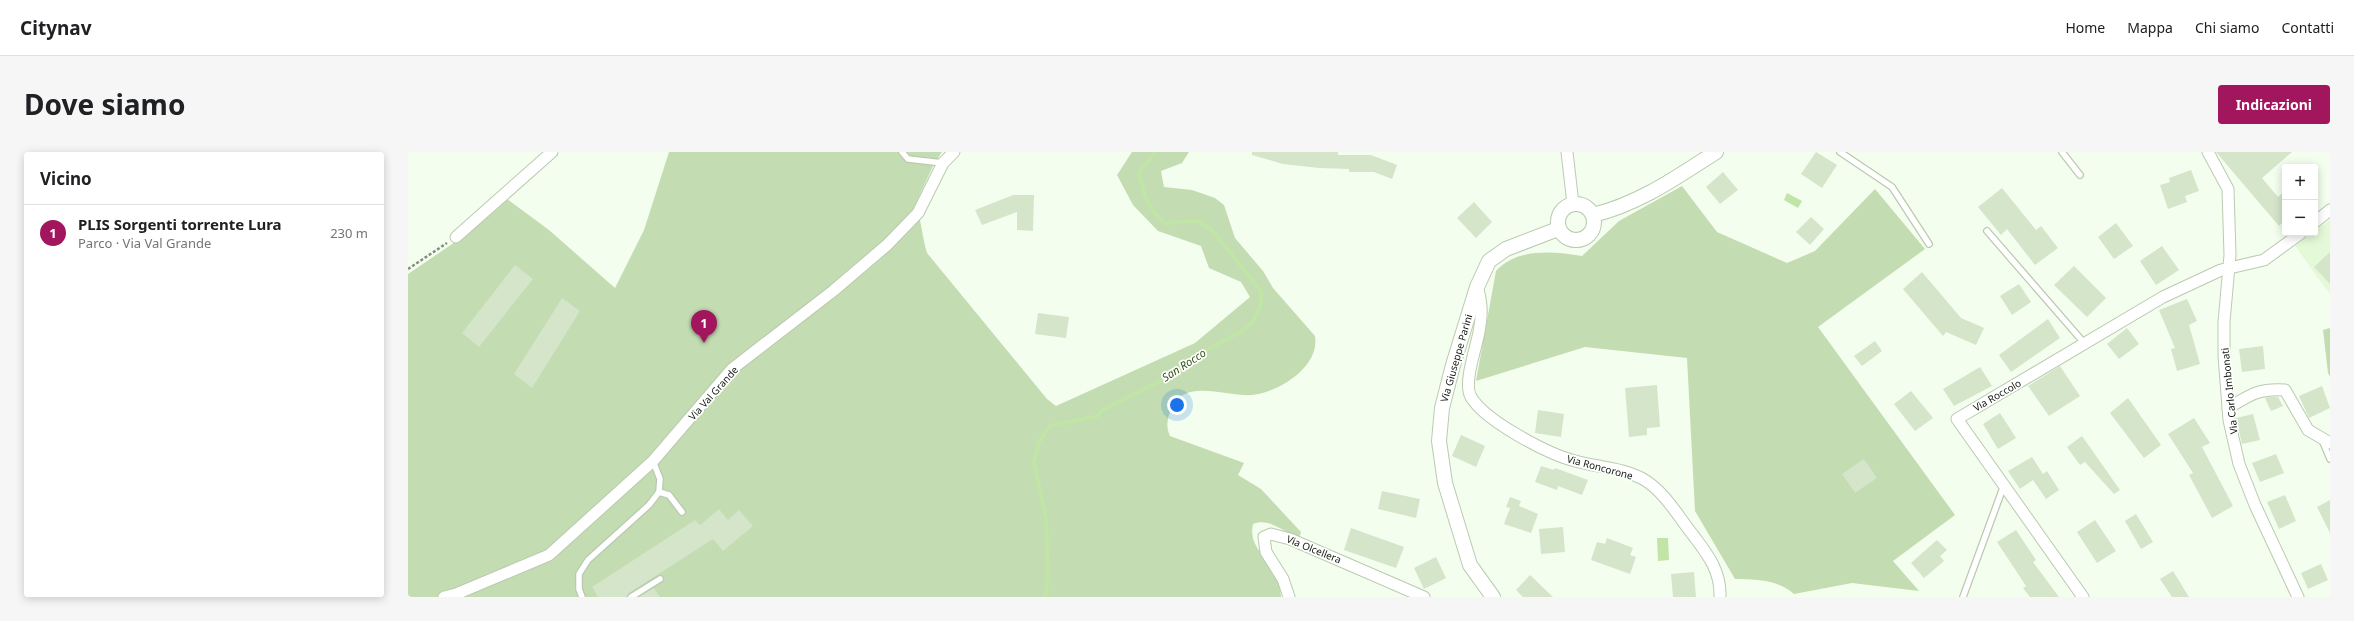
<!DOCTYPE html>
<html lang="it">
<head>
<meta charset="utf-8">
<style>
  body { margin:0; font-family:"Noto Sans",sans-serif; background:#f6f6f6; color:#202124 }
  .controls { position:absolute; right:12px; top:12px; display:grid; overflow:hidden; border-radius:4px; box-shadow:0 2px 10px #0003 }
  .controls button { width:36px; height:36px; display:grid; place-items:center; padding:0; border:0; border-bottom:1px solid #e0e0e0; background:#fff; color:#202124; font:20px sans-serif }
  .you { position:absolute; left:769px; top:253px; width:14px; height:14px; margin:-10px; border:3px solid #fff; border-radius:50%; background:#1a73e8; box-shadow:0 0 0 6px #1a73e833 }
  .badge { display:grid; place-items:center; width:26px; height:26px; border-radius:50%; background:#a2165e; color:#fff; font-size:13px; font-weight:700 }
  .pin { position:absolute; translate:-50% -33px; filter:drop-shadow(0 1px 2px #0008) }
  .pin::after { content:''; position:absolute; top:21px; width:14px; height:12px; background:inherit; clip-path:polygon(0 0,100% 0,50% 100%) }
  .list { margin:0; padding:0; list-style:none }
  h2 { display:flex; justify-content:space-between; align-items:center; height:52px; margin:0; padding:0 16px; font-size:17px }
  h2 small { font-size:13px; font-weight:400; color:#757577 }
  .list li { display:grid; grid-template-columns:26px 1fr auto; gap:12px; align-items:center; box-sizing:border-box; height:56px; padding:0 16px; border-top:1px solid #e0e0e0 }
  .list b { display:block; font-size:15px; white-space:nowrap }
  .list p { margin:0; font-size:13px; white-space:nowrap; color:#757577 }
  .list em { font-size:13px; font-style:normal; color:#757577 }
  .map { position:relative; flex:none; width:1922px; height:445px; overflow:hidden; border-radius:4px }
  header { display:flex; align-items:center; gap:24px; box-sizing:border-box; height:56px; padding:0 20px; background:#fff; border-bottom:1px solid #e0e0e0 }
  header strong { font-size:19px }
  nav { display:flex; gap:22px; margin-inline-start:auto; font-size:14px }
  .intro { display:flex; align-items:center; justify-content:space-between; box-sizing:border-box; height:96px; padding:0 24px }
  h1 { margin:0; font-size:28px }
  .button { padding:10px 18px; border-radius:4px; background:#a2165e; color:#fff; font-size:14px; font-weight:700 }
  main { display:flex; gap:24px; padding:0 24px }
  aside { flex:1; background:#fff; border-radius:4px; box-shadow:0 2px 10px #0003 }
  .map>svg:first-child { display:block }
  .built { fill:#e4f9d7 }
  .green { fill:#c3dcb2 }
  .water { fill:#c0e5a7 }
  .lines { fill:none; stroke-linecap:round; stroke-linejoin:round }
  .stream { stroke:#c0e5a7; stroke-width:4 }
  .building { fill:#d4e5ca }
  .service-casing { stroke:#bacab0; stroke-width:8 }
  .minor-casing { stroke:#bacab0; stroke-width:13 }
  .tertiary-casing { stroke:#bacab0; stroke-width:16 }
  .path { stroke:#868e82; stroke-width:2.5; stroke-dasharray:3 2; stroke-linecap:butt }
  .service { stroke:#fff; stroke-width:5.5 }
  .minor { stroke:#fff; stroke-width:11 }
  .tertiary { stroke:#fff; stroke-width:14 }
  .labels { text-anchor:middle; stroke-width:3.5; stroke-linejoin:round; paint-order:stroke }
  .street-label { font-size:10px; fill:#131910; stroke:#fff }
  .water-label { font-size:11px; font-style:italic; fill:#335314; stroke:#fff }
</style>
</head>
<body>
<header>
<strong>Citynav</strong>
<nav><a>Home</a><a>Mappa</a><a>Chi siamo</a><a>Contatti</a></nav>
</header>
<div class="intro"><h1>Dove siamo</h1><a class="button">Indicazioni</a></div>
<main>
<aside>
<h2>Vicino<small></small></h2>
<ul class="list">
<li><span class="badge">1</span><div><b>PLIS Sorgenti torrente Lura</b><p>Parco · Via Val Grande</p></div><em>230 m</em></li>
</ul>
</aside>
<div class="map">
<svg width="1922" height="445" viewBox="0 0 1922 445">
  <rect width="100%" height="100%" fill="#f4feee"/>
  <!-- built -->
  <path class="built" d="M1922,68V142L1887,94Z"/>
  <!-- green -->
  <g class="green">
    <path d="M261,0H534L525,14L507,53C514,69 514,85 519,101L639,247L648,254L787,191L842,145L833,130L801,116L793,94L750,79L725,53L709,23L724,0H781L774,11L753,19L756,35L784,38L807,46L816,53L827,86L855,119L865,136L907,184C912,215 871,240 844,243C818,245 773,224 762,260C759,268 758,276 762,284L836,311L830,323L853,337L893,380L891,387C877,380 860,365 845,372C840,396 860,404 869,423C872,429 872,438 873,445H0V122L50,88L99,47L141,78L207,136L236,78Z"/>
    <path d="M1274,34L1309,80L1379,111L1407,99L1467,37L1517,97L1410,175L1547,363L1485,409L1511,439L1444,431L1386,442C1371,428 1347,427 1327,427L1287,359L1279,206L1177,195L1068,229L1088,119C1109,96 1145,99 1174,104L1211,69Z"/>
    <path d="M1922,176V225L1920,221L1915,178Z"/>
  </g>
  <!-- water -->
  <g class="water">
    <path d="M1379,41L1394,49L1390,56L1376,48Z"/>
    <path d="M1249,386H1260L1261,408L1250,409Z"/>
  </g>
  <g class="lines">
    <!-- stream -->
    <path class="stream" d="M637,445L640,426L638,367L626,310L631,290L642,274L689,264L695,258L755,228L799,198L832,180L844,171L853,153V139L803,77L790,69L756,71C740,56 735,42 731,21L747,0"/>
  </g>
  <!-- building -->
  <g class="building">
    <path d="M844,0H930V3H963L989,13L984,27L966,20H941V17L911,16L875,12L844,3Z"/>
    <path d="M1408,0L1429,13L1414,36L1393,22Z"/>
    <path d="M1808,0H1884L1854,26L1870,45L1877,39V68L1871,74Z"/>
    <path d="M1783,18L1791,39L1777,44L1779,50L1760,57L1752,33L1762,30L1761,26Z"/>
    <path d="M1315,20L1330,38L1312,52L1298,35Z"/>
    <path d="M1594,36L1628,78L1633,74L1650,96L1627,113L1599,77L1593,83L1570,55Z"/>
    <path d="M605,43H626L625,79L609,78V60L574,73L567,58Z"/>
    <path d="M1066,50L1084,70L1068,86L1049,66Z"/>
    <path d="M1403,65L1416,77L1402,93L1388,80Z"/>
    <path d="M1708,71L1725,94L1706,107L1690,85Z"/>
    <path d="M1754,94L1771,118L1748,133L1732,109Z"/>
    <path d="M1922,100V132L1906,115Z"/>
    <path d="M107,113L125,127L71,195L54,181Z"/>
    <path d="M1666,114L1698,146L1679,165L1646,133Z"/>
    <path d="M1514,120L1553,166L1576,176L1568,193L1538,180L1535,184L1495,137Z"/>
    <path d="M1611,132L1623,150L1604,163L1592,144Z"/>
    <path d="M154,146L172,159L124,236L106,222Z"/>
    <path d="M1779,147L1789,169L1781,173L1792,212L1769,219L1763,197L1767,196L1751,158Z"/>
    <path d="M630,161L661,165L658,186L627,182Z"/>
    <path d="M1640,167L1652,186L1603,220L1591,203Z"/>
    <path d="M1719,176L1731,192L1711,207L1699,192Z"/>
    <path d="M1467,189L1474,199L1454,214L1446,204Z"/>
    <path d="M1855,194L1857,217L1834,220L1831,197Z"/>
    <path d="M1652,214L1672,244L1641,264L1620,234Z"/>
    <path d="M1572,215L1584,234L1546,254L1535,237Z"/>
    <path d="M1249,233L1252,275L1239,276V283L1221,285L1217,236Z"/>
    <path d="M1914,234L1922,256L1901,266L1891,244Z"/>
    <path d="M1503,239L1525,266L1507,279L1486,252Z"/>
    <path d="M1861,245H1870L1875,254L1863,259L1857,246Z"/>
    <path d="M1720,246L1753,293L1736,306L1702,261Z"/>
    <path d="M1130,258L1156,262L1153,285L1127,281Z"/>
    <path d="M1592,261L1608,286L1590,297L1575,272Z"/>
    <path d="M1845,262L1852,288L1834,292L1828,266Z"/>
    <path d="M1786,266L1802,291L1794,295L1825,354L1804,366L1781,323L1785,321L1760,282Z"/>
    <path d="M1053,283L1077,294L1068,315L1044,304Z"/>
    <path d="M1674,284L1712,338L1706,342L1677,310L1672,313L1659,295Z"/>
    <path d="M1868,302L1876,321L1852,330L1844,311Z"/>
    <path d="M1624,305L1635,322L1639,319L1651,338L1638,347L1625,328L1612,337L1600,319Z"/>
    <path d="M1456,307L1469,326L1447,341L1434,322Z"/>
    <path d="M1133,314L1146,318L1147,316L1180,328L1174,343L1150,334L1149,338L1127,330Z"/>
    <path d="M974,339L1012,347L1008,366L970,357Z"/>
    <path d="M1877,343L1888,369L1871,377L1859,350Z"/>
    <path d="M1102,345L1113,349L1111,354L1130,362L1123,381L1096,372L1102,356L1098,355Z"/>
    <path d="M1922,348V381L1909,355Z"/>
    <path d="M311,357L320,368L331,358L345,374L315,399L305,387L221,441L219,445H190L184,435L287,368L292,373Z"/>
    <path d="M1728,362L1745,390L1733,397L1717,369Z"/>
    <path d="M1687,368L1708,399L1689,411L1669,380Z"/>
    <path d="M1155,375L1157,400L1133,402L1131,377Z"/>
    <path d="M943,376L996,395L988,416L936,398Z"/>
    <path d="M1608,378L1628,408L1625,410L1651,445H1622L1615,436L1618,434L1589,390Z"/>
    <path d="M1199,386L1225,396L1222,403L1228,405L1222,422L1183,408L1189,390L1197,392Z"/>
    <path d="M1529,388L1539,398L1532,404L1536,409L1516,426L1503,411Z"/>
    <path d="M1028,405L1038,426L1016,437L1006,416Z"/>
    <path d="M1913,412L1920,428L1900,437L1893,421Z"/>
    <path d="M1765,419L1781,445H1764L1752,427Z"/>
    <path d="M1286,420L1288,445H1265L1263,422Z"/>
    <path d="M1122,423L1145,445H1115L1108,438Z"/>
    <path d="M246,436L252,445H231Z"/>
  </g>
  <g class="lines">
    <defs>
      <g id="service">
        <path d="M494,0L500,7L535,11"/>
        <path d="M1432,0L1484,35L1521,92"/>
        <path d="M1654,0L1672,23"/>
        <path d="M1579,79L1677,192"/>
        <path d="M1914,288L1922,307"/>
        <path d="M251,340L261,343L274,360"/>
        <path d="M174,445L171,437V422L180,408L241,353L251,340L252,327L245,309"/>
        <path d="M223,445L252,427"/>
        <path d="M1555,445L1596,333"/>
      </g>
      <g id="minor">
        <path d="M1159,0L1165,52"/>
        <path d="M1800,0L1820,37L1822,103L1816,170V204L1821,268L1831,312L1847,353L1890,445"/>
        <path d="M1907,70L1922,58"/>
        <path d="M48,85L144,0"/>
        <path d="M1069,135C1074,149 1074,166 1071,180C1068,196 1055,232 1063,245C1077,269 1140,302 1167,309C1189,315 1215,316 1235,327C1256,339 1270,364 1285,383C1300,403 1313,419 1312,445"/>
        <path d="M1820,256C1842,243 1851,236 1877,238L1900,278L1922,291"/>
        <path d="M36,445L48,442L141,403L245,309L324,217L425,139L479,93L510,61L535,11L546,0"/>
        <path d="M881,445L875,427L858,400L856,385L863,382L882,387L1016,445"/>
        <path d="M1675,445L1549,267L1755,145L1813,118L1856,108L1893,81"/>
      </g>
      <g id="tertiary">
        <circle cx="1168" cy="70" r="18"/>
        <path d="M1185,63C1231,52 1269,25 1308,0"/>
        <path d="M1085,445L1062,413L1037,331L1031,289L1034,256L1045,213L1069,135L1081,109L1098,97L1150,77"/>
      </g>
    </defs>
    <!-- service casing -->
    <use href="#service" class="service-casing"/>
    <!-- minor casing -->
    <use href="#minor" class="minor-casing"/>
    <!-- tertiary casing -->
    <use href="#tertiary" class="tertiary-casing"/>
    <!-- path -->
    <path class="path" d="M0,117L39,91"/>
    <!-- service -->
    <use href="#service" class="service"/>
    <!-- minor -->
    <use href="#minor" class="minor"/>
    <!-- tertiary -->
    <use href="#tertiary" class="tertiary"/>
  </g>
  <g class="labels">
    <!-- street labels -->
    <g class="street-label">
      <text transform="translate(1048 206) rotate(-74)" y="4">Via Giuseppe Parini</text>
      <text transform="translate(1821 239) rotate(-96)" y="4">Via Carlo Imbonati</text>
      <text transform="translate(305 241) rotate(-48)" y="4">Via Val Grande</text>
      <text transform="translate(1589 243) rotate(-30)" y="4">Via Roccolo</text>
      <text transform="translate(1192 315) rotate(15)" y="4">Via Roncorone</text>
      <text transform="translate(906 397) rotate(22)" y="4">Via Olcellera</text>
    </g>
    <!-- water labels -->
    <g class="water-label">
      <text transform="translate(776 213) rotate(-33)" y="4">San Rocco</text>
    </g>
  </g>
</svg>
<div class="controls">
<button>+</button>
<button>−</button>
</div>
<div class="you"></div>
<div class="pin badge" style="left:296px;top:191px">1</div>
</div>
</main>
</body>
</html>
